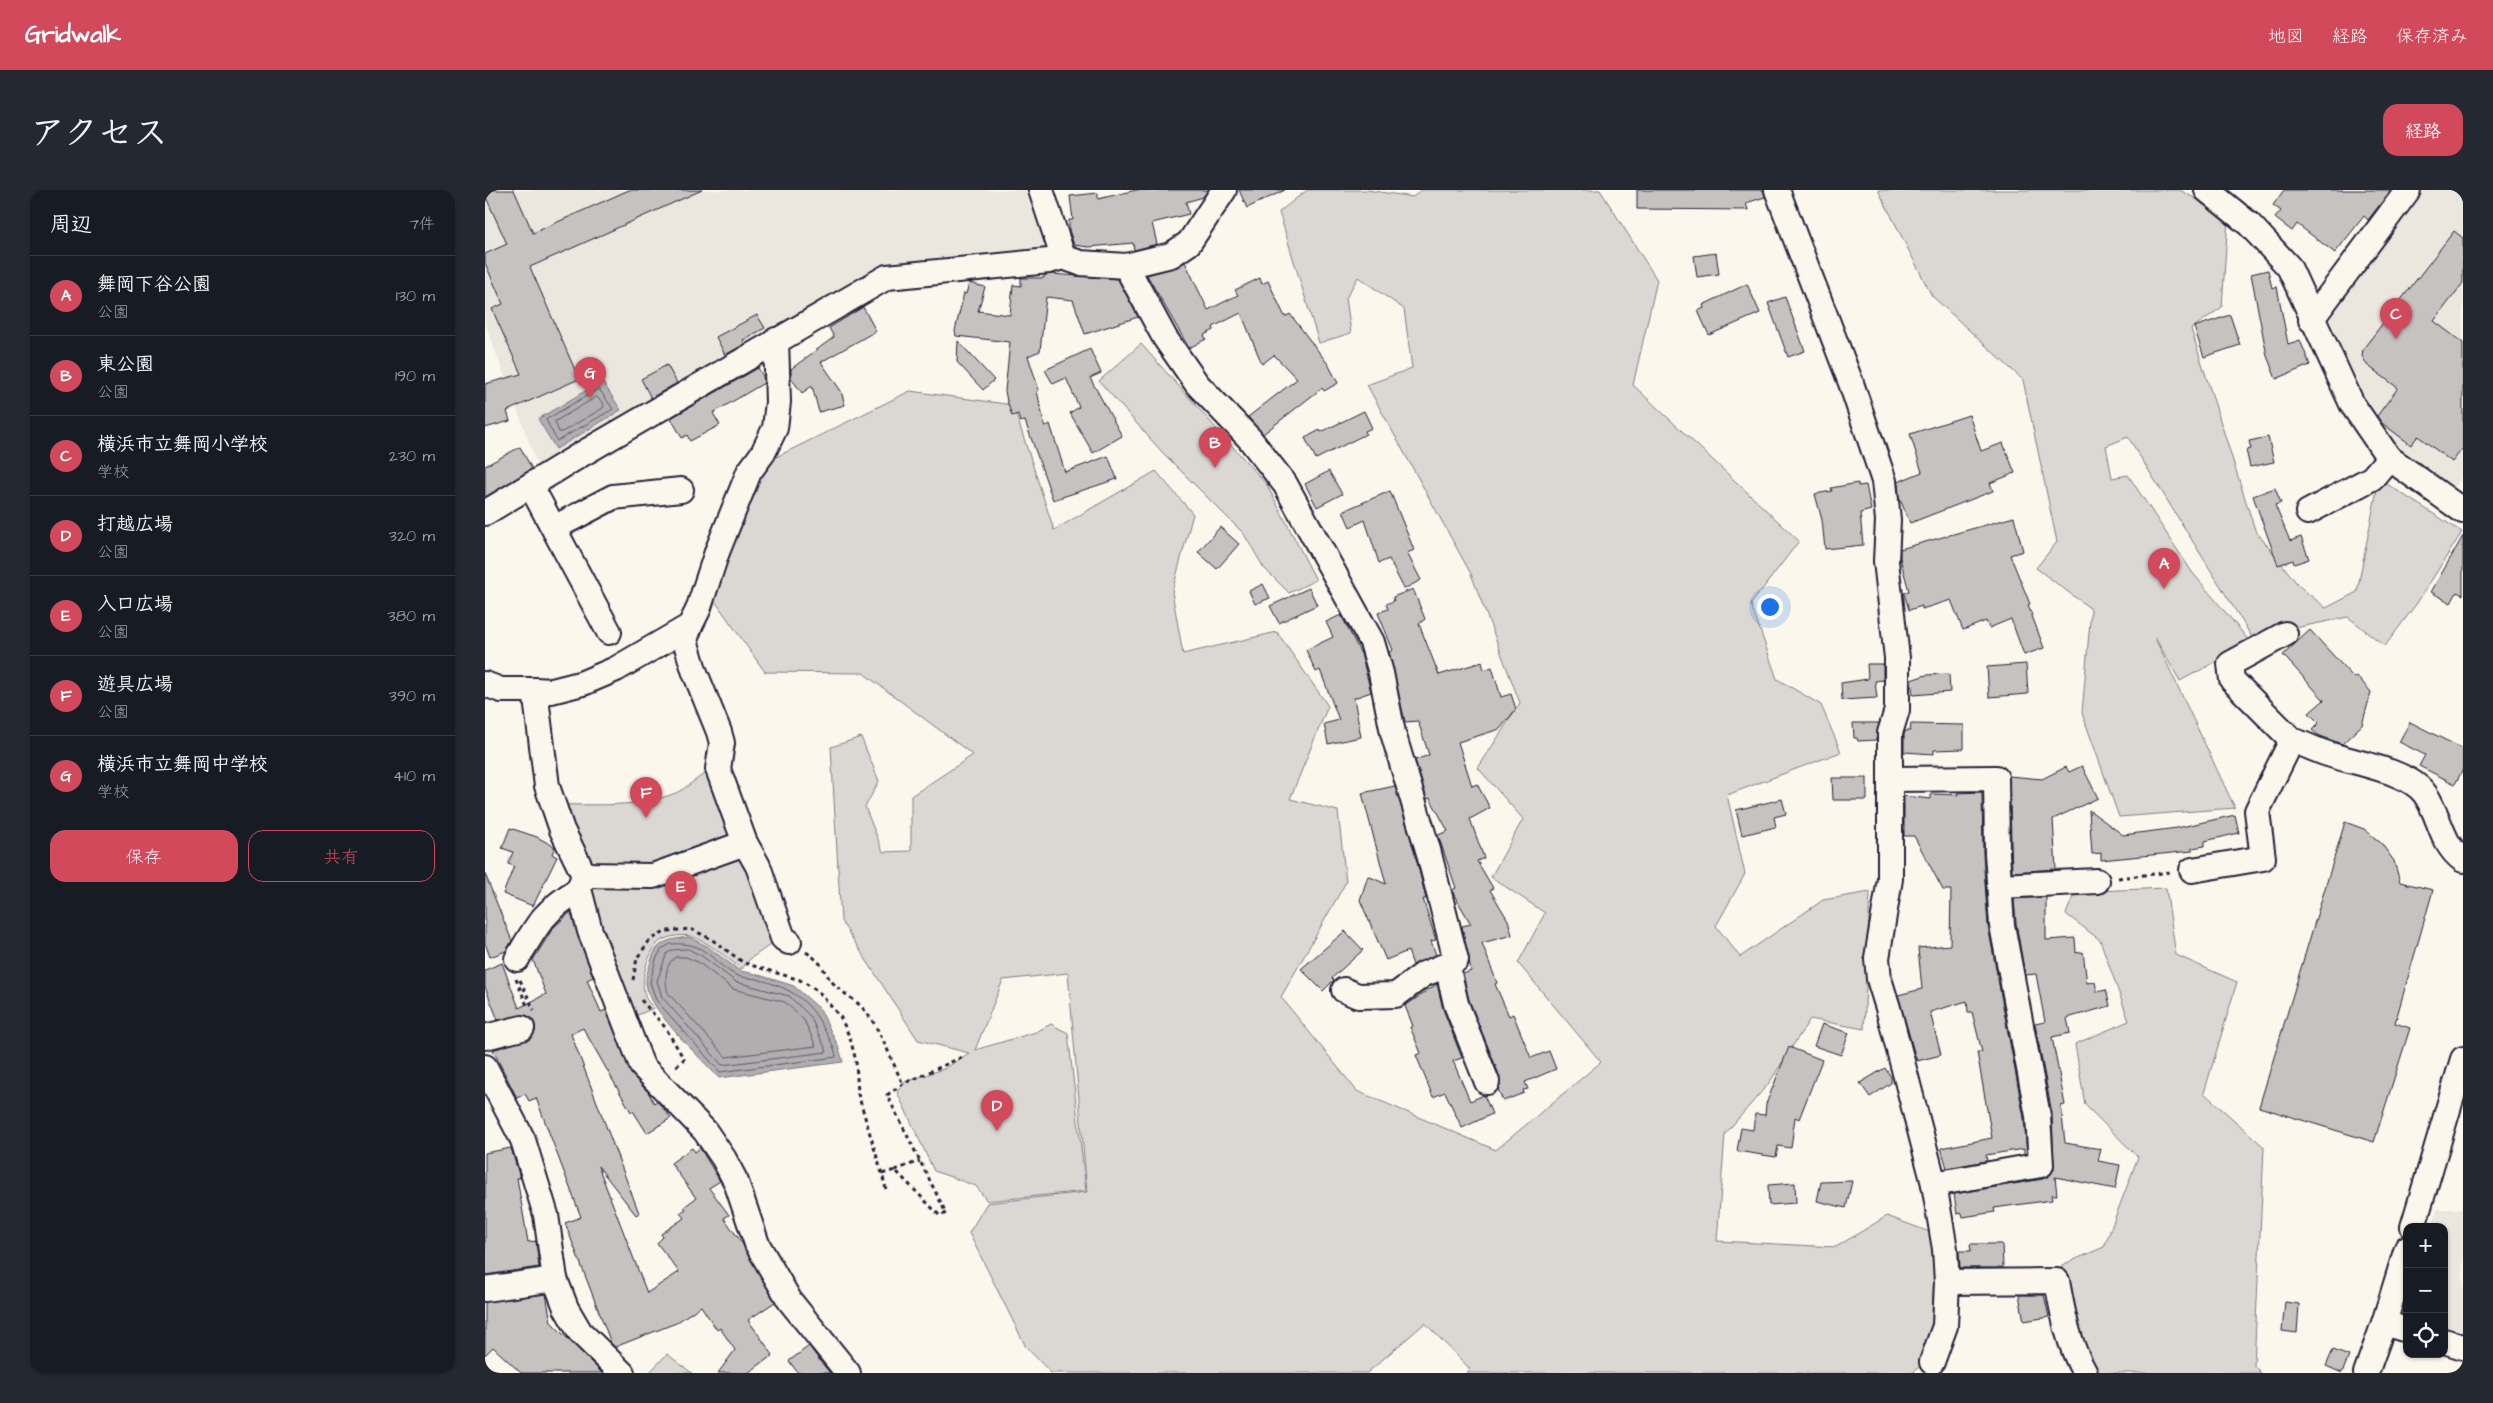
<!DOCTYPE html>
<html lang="ja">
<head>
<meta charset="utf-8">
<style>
  body { margin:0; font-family:"Architects Daughter","Klee One",sans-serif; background:#242831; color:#f1f3f6 }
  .controls { position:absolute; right:15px; bottom:15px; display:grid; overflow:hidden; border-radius:10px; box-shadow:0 1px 4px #0004 }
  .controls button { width:45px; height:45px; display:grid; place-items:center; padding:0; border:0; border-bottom:1px solid #363941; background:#171b24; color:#f1f3f6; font:25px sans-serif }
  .you { position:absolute; left:1284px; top:416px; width:18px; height:18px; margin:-12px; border:4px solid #fff; border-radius:50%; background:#1a73e8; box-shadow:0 0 0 8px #1a73e833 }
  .badge { display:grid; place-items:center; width:32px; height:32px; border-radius:50%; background:#d1495b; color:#fff; font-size:16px; font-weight:700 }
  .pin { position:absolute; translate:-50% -41px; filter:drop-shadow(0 1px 2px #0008) }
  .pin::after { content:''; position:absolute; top:26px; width:18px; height:15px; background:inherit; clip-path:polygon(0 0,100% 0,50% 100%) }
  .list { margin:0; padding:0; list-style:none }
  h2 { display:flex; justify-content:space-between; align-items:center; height:65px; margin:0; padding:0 20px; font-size:21px }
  h2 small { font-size:16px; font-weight:400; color:#9ea1a6 }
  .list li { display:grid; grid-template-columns:32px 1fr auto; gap:15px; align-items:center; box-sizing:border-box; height:80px; padding:0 20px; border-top:1px solid #363941 }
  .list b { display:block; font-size:19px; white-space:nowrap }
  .list p { margin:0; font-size:16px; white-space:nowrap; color:#9ea1a6 }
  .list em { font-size:16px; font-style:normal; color:#9ea1a6 }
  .actions { display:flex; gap:10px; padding:15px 20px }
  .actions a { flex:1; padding:11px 0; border:1px solid #d1495b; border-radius:15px; text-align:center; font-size:18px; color:#d1495b }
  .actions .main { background:#d1495b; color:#fff }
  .icon { flex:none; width:28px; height:28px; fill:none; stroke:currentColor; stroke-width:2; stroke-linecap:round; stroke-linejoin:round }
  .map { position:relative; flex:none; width:1978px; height:1183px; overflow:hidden; border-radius:15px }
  header { display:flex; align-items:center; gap:30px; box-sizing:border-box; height:70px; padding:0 25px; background:#d1495b; color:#fff }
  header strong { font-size:24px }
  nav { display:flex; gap:28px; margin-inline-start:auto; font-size:18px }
  .intro { display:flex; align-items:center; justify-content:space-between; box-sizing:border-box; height:120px; padding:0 30px }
  h1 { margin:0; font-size:35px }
  .button { padding:12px 22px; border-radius:15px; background:#d1495b; color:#fff; font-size:18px; font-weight:700 }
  main { display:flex; gap:30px; padding:0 30px }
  aside { flex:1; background:#171b24; border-radius:15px; box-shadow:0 1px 4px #0004 }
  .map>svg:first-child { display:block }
  .built { fill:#ebe7df }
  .green { fill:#dbd8d3; stroke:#7e7d87 }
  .water { fill:#b1aeb0; stroke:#787681 }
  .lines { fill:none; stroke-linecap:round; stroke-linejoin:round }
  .shore { stroke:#5b5a6a; stroke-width:1 }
  .building { fill:#c6c2c0; stroke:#22223b }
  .minor-casing { stroke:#22223b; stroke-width:28 }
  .path { stroke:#22223b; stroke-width:3; stroke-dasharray:4 4; stroke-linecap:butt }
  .minor { stroke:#fbf7ec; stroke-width:24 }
</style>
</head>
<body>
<header>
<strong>Gridwalk</strong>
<nav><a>地図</a><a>経路</a><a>保存済み</a></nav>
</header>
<div class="intro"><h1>アクセス</h1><a class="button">経路</a></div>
<main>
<aside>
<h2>周辺<small>7件</small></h2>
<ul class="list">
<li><span class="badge">A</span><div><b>舞岡下谷公園</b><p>公園</p></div><em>130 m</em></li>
<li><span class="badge">B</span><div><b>東公園</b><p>公園</p></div><em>190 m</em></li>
<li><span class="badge">C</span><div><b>横浜市立舞岡小学校</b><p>学校</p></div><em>230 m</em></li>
<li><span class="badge">D</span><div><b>打越広場</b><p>公園</p></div><em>320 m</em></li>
<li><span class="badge">E</span><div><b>入口広場</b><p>公園</p></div><em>380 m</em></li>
<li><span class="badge">F</span><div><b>遊具広場</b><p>公園</p></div><em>390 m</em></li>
<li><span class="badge">G</span><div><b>横浜市立舞岡中学校</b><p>学校</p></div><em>410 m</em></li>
</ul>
<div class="actions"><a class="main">保存</a><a>共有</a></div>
</aside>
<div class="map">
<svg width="1978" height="1183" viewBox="0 0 1978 1183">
  <rect width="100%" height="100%" fill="#fbf7ec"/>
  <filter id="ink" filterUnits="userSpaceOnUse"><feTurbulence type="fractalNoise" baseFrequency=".02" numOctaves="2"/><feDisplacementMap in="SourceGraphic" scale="10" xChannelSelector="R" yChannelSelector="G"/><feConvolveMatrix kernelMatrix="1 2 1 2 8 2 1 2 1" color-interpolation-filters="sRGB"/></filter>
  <g filter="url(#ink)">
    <!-- built -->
    <g class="built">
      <path d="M0,0H543L562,54V63L399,81L55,282L0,133Z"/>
      <path d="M1929,0H1978V285L1970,297L1959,301L1914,272L1884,233L1836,129Z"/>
      <path d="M1952,1019H1978V1149L1959,1144V1037H1947Z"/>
    </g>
    <!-- green -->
    <g class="green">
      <path d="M822,0H882L928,7L936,0H1115L1172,90L1148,195L1314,351L1266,414L1292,489L1336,515L1356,562L1242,605L1260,684L1231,736L1255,767L1338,710L1385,702L1379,839L1325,829L1284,893L1240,944L1232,1051L1351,1057L1402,1026L1450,1044L1446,1164L1428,1183H981L985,1179L940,1133L882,1183H566L541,1157L484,1043L502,1013L602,1002L583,783L518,790L490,860L551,842L566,834L583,843L601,1001L502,1011L491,996L449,981L412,902L420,892L461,878L484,863L433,850L356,731L346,557L376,547L394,591L380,617L398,662L426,661V606L488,565L378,483L280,482L225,404L279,273L425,201L528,215L569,340L671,281L708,324L687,402L698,464L792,442L843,516L805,609L853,621L861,692L796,807L872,901L1011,960L1116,872L1033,773L1060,723L1006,687L1038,629L993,578L1035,513L986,384L882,195L927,178L919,119L873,87L861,108L866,143L834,153L794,22Z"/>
      <path d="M1393,0H1695L1743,27L1737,117L1706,139L1770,340L1814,396L1841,418L1872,402L1894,289L1977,342L1932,413L1900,456L1863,427L1767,447L1643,247L1621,256L1627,288L1643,285L1707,382L1766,453L1695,491L1670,448L1750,618L1634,627L1597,523L1606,419L1551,378L1572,352L1538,190L1447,106Z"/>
      <path d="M656,154L782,295L831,390L804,403L779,378L759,344L677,262L614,191Z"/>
      <path d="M228,581L251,651L159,681L105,680L72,615C110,614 152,618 188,604C203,599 212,585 228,581Z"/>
      <path d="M256,659L292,750L265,769L257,779C242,769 222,750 205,746C195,744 178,747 172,754C162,766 155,791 160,806C161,810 166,815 169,818L150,826L100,699L104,695Z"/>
      <path d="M1681,698L1691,765L1752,792L1719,903L1779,957L1769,1176L1776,1183H1613L1572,1138L1577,1075L1619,1057L1653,967L1600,915L1590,854L1644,831L1615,750L1581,724L1590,702Z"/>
      <path d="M182,1164L207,1183H164Z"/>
    </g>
    <!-- water -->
    <g class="water">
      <path d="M117,191L136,220L71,259L53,229Z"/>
      <path d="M204,747L222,756L255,781L271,784L309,796L335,819L354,858L358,872L234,888C213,865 165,822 161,794C160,787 164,778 166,771C171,751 185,749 204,747Z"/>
    </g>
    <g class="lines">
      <!-- shore -->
      <g class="shore">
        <path d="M114,199L128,219L72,251L61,230Z"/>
        <path d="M112,207L119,214L118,218L77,242H74L70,232Z"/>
        <path d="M186,754C224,751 225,773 253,786C258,788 266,788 272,789C305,798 323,808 339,839C344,848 350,857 351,867L235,882L171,810L165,792L171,769L177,759Z"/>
        <path d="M203,759L217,766L251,792L304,806L325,826L342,862L237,875L177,807L172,791L182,763L188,760Z"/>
        <path d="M191,767H201L213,772L248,799L300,812L319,830L331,856L241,867L183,803C180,792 179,774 191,767Z"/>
      </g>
    </g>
    <!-- building -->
    <g class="building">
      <path d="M0,0H29L48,43L144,0H217L45,77L94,189L22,221L25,231L0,238V194L36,184L7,119L18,114L0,73V64L22,54L0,5Z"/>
      <path d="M651,0H723L718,7L701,12L704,24L667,33L672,54L649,60L648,53L604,57L589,55L584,40V30H588L585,6L613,3V9Z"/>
      <path d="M754,0H800L762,18Z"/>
      <path d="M1152,0H1279L1280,7L1261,13L1263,20L1152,19Z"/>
      <path d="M1799,0H1906L1883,30L1879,26L1850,63L1812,34L1807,41L1790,28L1796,21L1788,15Z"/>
      <path d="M1969,41L1978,48V93L1949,131L1978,153V258L1967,272L1933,246L1926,255L1897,233L1892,226L1913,198L1882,175L1877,166L1878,159Z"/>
      <path d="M1231,63L1234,84L1212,87L1209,66Z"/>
      <path d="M700,72L723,120L753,105L750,100L775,88L777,94L783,91L800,127L805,124L843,174L853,193L839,201L837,198L778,244L763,227L812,189L789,165L777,174L756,123L728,137L729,140L719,145L721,149L704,158L662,85L689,78Z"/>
      <path d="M1783,80L1787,98L1792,97L1803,154L1815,150L1825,175L1791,189L1782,166L1766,84Z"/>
      <path d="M566,84L633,89L653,127L600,144L588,110L561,107L555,161L543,166L554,200L552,201L560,237L565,234L580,282L623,266L632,289L568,310L540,231L535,232L533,224L527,226L522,211L520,201L525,152L471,146L470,141L479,103L481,104L484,93L500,97L493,121L525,125L528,95L536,96V88H559V85Z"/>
      <path d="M1262,94L1275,123L1224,145L1213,121L1219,118L1218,115Z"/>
      <path d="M1300,107L1320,161L1303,167L1283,113Z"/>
      <path d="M378,117L391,141L336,172L356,201L360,215L334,222L327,196L317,203L306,188V179L349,147L344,138Z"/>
      <path d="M272,125L280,138L258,150L260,154L240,165L231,147Z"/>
      <path d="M1745,125L1755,155L1719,167L1709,137Z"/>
      <path d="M473,151L509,190L498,200L472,172Z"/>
      <path d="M605,159L616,183L605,188L637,246L608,263L585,223L594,217L581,188L568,194L560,180Z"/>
      <path d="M182,175L192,193L166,208L156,189Z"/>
      <path d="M273,178L278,186L279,193L228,223L235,235L205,251L202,245L197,248L186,228Z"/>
      <path d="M879,221L887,238L880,241L881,244L831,269L820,248L835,240L836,242Z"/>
      <path d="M1484,225L1496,261L1518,253L1530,283L1505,293L1508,301L1425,333L1414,307L1413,292L1437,282L1425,244Z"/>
      <path d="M1783,247L1789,272L1765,277L1761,260L1766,259L1764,251Z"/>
      <path d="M35,257L47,279L0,307V276Z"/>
      <path d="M844,281L857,304L832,317L820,294Z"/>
      <path d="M1373,293V296L1381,295L1386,320L1375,323L1378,355L1340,359L1337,330L1330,304L1347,301L1346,298Z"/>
      <path d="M1790,298L1796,313L1790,315L1805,351L1816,347L1824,369L1809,374L1808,370L1793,375L1768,306Z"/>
      <path d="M905,301L929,360L922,363L936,390L919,399L904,369L894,373L880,330L865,337L858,321Z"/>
      <path d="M1529,327L1538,361L1525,365L1545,414L1543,415L1559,458L1539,465L1526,429L1504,438L1501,431L1478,440L1466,410L1437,419V416L1424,420L1419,403L1424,401L1415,368V359Z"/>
      <path d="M735,337L754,354L732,379L713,362Z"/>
      <path d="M1978,346V405L1972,402L1966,413L1946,402Z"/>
      <path d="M778,394L785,408L770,414L764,401Z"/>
      <path d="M824,398L832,415L794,433L785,416Z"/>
      <path d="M928,399L940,429L934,434L954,485L997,472L999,480L1007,477L1016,507L1026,504L1031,519L1015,539L973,552L987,596L992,594L1005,618L985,629L999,668L992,671L1008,698L1005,700L1023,730L1027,745L997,753L1012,793L1010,794L1024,826L1028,824L1046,868L1064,861L1071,879L1040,892L1043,899L1038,900L1039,903L1018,911L1013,899L1015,887L984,810L978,784L986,781L977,736L986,734L969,705L967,700L971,698L953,645L963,641L945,608L942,609L930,570L944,565L933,531L920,532L904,462L908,460L893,423L903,419L901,414L909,411L908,407Z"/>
      <path d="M856,425L876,464L886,502L869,508L876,547L843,554L839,534L854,530L835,480L831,482L821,460L848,447L841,432Z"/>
      <path d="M1825,440L1869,488L1872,486L1886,502L1877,535L1857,554L1833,545L1827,540L1834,533L1824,523L1839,510L1798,465Z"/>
      <path d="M1382,474H1398V490L1390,491L1392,508L1357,510L1356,493L1383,489Z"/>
      <path d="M1541,474L1543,504L1504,507L1502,477Z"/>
      <path d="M1464,484L1465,502L1428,505L1426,490L1441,485Z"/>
      <path d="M1925,532L1978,559V579L1970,594L1934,576L1940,565L1914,552Z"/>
      <path d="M1368,533H1394L1391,550L1373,551L1372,548H1369Z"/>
      <path d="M1426,534L1479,535V559L1449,560V564L1419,562V545L1420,541H1425Z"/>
      <path d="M1597,576L1613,608L1568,629L1571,679L1527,682L1524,586L1557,589L1581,577L1584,582Z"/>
      <path d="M1347,588H1382V610H1348Z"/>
      <path d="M910,596L929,660L941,709H938L951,750L946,751L951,765L928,775L923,761L901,770L875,710L883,686L901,694L877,603Z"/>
      <path d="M1497,602L1498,664L1503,736L1539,928L1542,964H1539V959L1501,965L1502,971L1462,978L1456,958L1507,948L1492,862H1497L1487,822H1483L1482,811L1445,822L1456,865L1432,871L1429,862L1413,805L1437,799L1433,758L1465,755L1466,700H1458L1429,646H1419V606L1446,609V604L1473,605L1472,603Z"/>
      <path d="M1297,609L1301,624L1289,627L1291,637L1257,645L1251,620Z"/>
      <path d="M1604,620L1638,645L1692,638L1750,625L1754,643L1720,651V656L1707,658V661L1616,670V663L1607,664Z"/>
      <path d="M1860,632L1879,639L1896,653L1909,671L1915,692L1948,700L1910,833L1925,838L1889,952L1774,917Z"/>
      <path d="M25,638L52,647L70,657L67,664L72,667L48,716L18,704L29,676L23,674L28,662L17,658Z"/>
      <path d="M0,684L27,751L21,761L5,767L0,753Z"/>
      <path d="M1561,707V750L1590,748L1591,763L1598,762L1602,793L1610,792L1612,802L1621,800L1625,816L1582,828L1585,843L1567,847L1580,915L1576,916L1580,953L1616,959L1613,971L1635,975L1630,999L1570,987L1572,1005H1566L1567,1010L1509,1018L1510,1022L1478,1027L1477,1023L1472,1024L1469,1004L1558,989L1569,980L1567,923L1550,834L1560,832L1551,784L1540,785L1531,733L1529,709Z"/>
      <path d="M86,722L108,787L102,790L116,822L121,820L147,885L163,902L169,913L172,911L186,928L162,943L148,921L146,922L98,838L86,844L154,1023L151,1025L113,976L162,1103L194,1082L172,1053L178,1047L176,1044L199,1028L195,1023L201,1019L199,1017L211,1008L186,973L207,958L210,962L215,958L235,991L224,998L244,1025L239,1028L257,1053L290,1112L263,1130L288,1165L263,1183H233L250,1160L235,1138L232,1140L216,1116L191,1133L130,1157L126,1153L80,1033L96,1027L51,908L44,911L40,904L32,908L8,860L46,848L50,842V835L47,829L40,825L13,830L0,797V780L17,773L34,818L61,804L48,770L68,738Z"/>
      <path d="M860,741L878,760L847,788L849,790L838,801L816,779Z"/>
      <path d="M952,794L958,819L977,868L968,871L985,911L999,905L1007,924L977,938L960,902L948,907L931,865L936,863L925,837L928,836L920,816Z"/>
      <path d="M1337,834L1364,843L1356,865L1329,856Z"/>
      <path d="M1304,857L1337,870L1314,929L1310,927L1306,958L1293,956L1291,967L1252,961L1256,938L1268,940L1270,924L1280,925L1281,914Z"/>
      <path d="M1400,878L1406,887V893L1385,907L1375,893Z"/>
      <path d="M26,958L35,988H32L43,1052L51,1051L54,1077L0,1085V963Z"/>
      <path d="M1367,991L1361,1018L1332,1011L1336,992Z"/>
      <path d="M1310,993L1311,1013L1284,1015L1283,995Z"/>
      <path d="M1485,1054H1517L1518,1078H1475L1474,1061H1486Z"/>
      <path d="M61,1104L66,1132L117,1183H36L8,1157L0,1165V1112Z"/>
      <path d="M1534,1105H1559L1564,1127L1539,1131Z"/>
      <path d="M1800,1112L1814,1114L1812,1143L1797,1141Z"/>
      <path d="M324,1156L335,1171L345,1183H313L304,1171Z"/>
      <path d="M1848,1160L1864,1166L1857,1183L1841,1176Z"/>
    </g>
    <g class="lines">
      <defs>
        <g id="minor">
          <path d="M556,0L578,67"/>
          <path d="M1292,0L1366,193L1399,291L1403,330L1401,371L1412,468V520L1405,543V689L1392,768L1394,789L1403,818L1449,994L1460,1059L1462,1092L1460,1136L1447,1172"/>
          <path d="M1722,0L1764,34L1804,77L1867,214L1904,268L1978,321"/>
          <path d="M641,76L680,148L712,194L764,248L800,294L887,452L896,483L908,543L943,660L971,770L962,775L971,814L1002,892"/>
          <path d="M1826,130L1923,0"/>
          <path d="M46,296L124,442"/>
          <path d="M1823,322L1887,288L1904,268"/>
          <path d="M0,323L97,264L402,87L564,71L578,67L595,73L641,76L686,65L704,53L739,0"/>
          <path d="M69,338L128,307L196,300"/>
          <path d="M1800,444L1745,474L1747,490L1807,550"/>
          <path d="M0,494L16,500H50L62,596L77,640L99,685L94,699L105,741L157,876L220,941L239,969L251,992L272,1054L305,1111L363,1183"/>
          <path d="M50,500L67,501L98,493L131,479L205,436L213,420L232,362L264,282L278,263L290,238L293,212L291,150"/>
          <path d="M1407,589L1511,588L1512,663L1517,735L1553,926L1556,975L1449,994"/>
          <path d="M260,653L273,676L298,748L304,752"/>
          <path d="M1707,680L1778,668L1772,621L1807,550C1819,554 1830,560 1843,564C1870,573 1924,581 1940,604C1955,625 1956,655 1978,670"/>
          <path d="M99,685L168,686L260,653L233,579L237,553L234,542L209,480L200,450L205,436"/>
          <path d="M1514,696L1612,691"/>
          <path d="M32,769C53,733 58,722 94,699"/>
          <path d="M859,800L873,806L911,805L939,784L962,775"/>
          <path d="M0,847L37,838"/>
          <path d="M0,877L38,950L61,1025L70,1089L81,1118L95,1142L137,1183"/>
          <path d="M1928,1037L1978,869"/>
          <path d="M1462,1092L1572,1091C1578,1124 1583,1154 1600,1183"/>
          <path d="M0,1099L70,1089"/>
          <path d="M1899,1133L1922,1140"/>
          <path d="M1959,1151L1978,1157"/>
          <path d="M1881,1183L1899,1133L1922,1058"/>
        </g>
      </defs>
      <!-- minor casing -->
      <use href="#minor" class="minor-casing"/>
      <!-- path -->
      <g class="path">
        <path d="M1633,688L1686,682"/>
        <path d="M321,762C341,775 336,780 349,794C358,804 372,810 381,822C396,840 407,872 418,894"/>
        <path d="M31,789L43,818"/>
        <path d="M35,790L49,820"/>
        <path d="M148,790L152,768L165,750L182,741L206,739L226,749L259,773L315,790L333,801L356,828L365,848L371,871L373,904L397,984"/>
        <path d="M156,810L180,837L199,869L189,879"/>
        <path d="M410,980L435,971"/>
        <path d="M401,999L397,984L410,980L455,1026L461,1023L402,905L418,894L477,867"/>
      </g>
      <!-- minor -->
      <use href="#minor" class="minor"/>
    </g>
  </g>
</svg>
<div class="controls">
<button>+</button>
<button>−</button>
<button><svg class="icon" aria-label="locate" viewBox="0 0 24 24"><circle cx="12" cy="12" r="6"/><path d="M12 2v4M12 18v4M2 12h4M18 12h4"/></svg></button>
</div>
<div class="you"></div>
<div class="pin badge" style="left:1679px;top:399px">A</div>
<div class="pin badge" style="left:730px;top:278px">B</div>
<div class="pin badge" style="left:1911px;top:149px">C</div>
<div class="pin badge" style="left:512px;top:941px">D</div>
<div class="pin badge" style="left:196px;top:722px">E</div>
<div class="pin badge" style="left:161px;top:628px">F</div>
<div class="pin badge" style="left:105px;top:208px">G</div>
</div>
</main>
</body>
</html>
